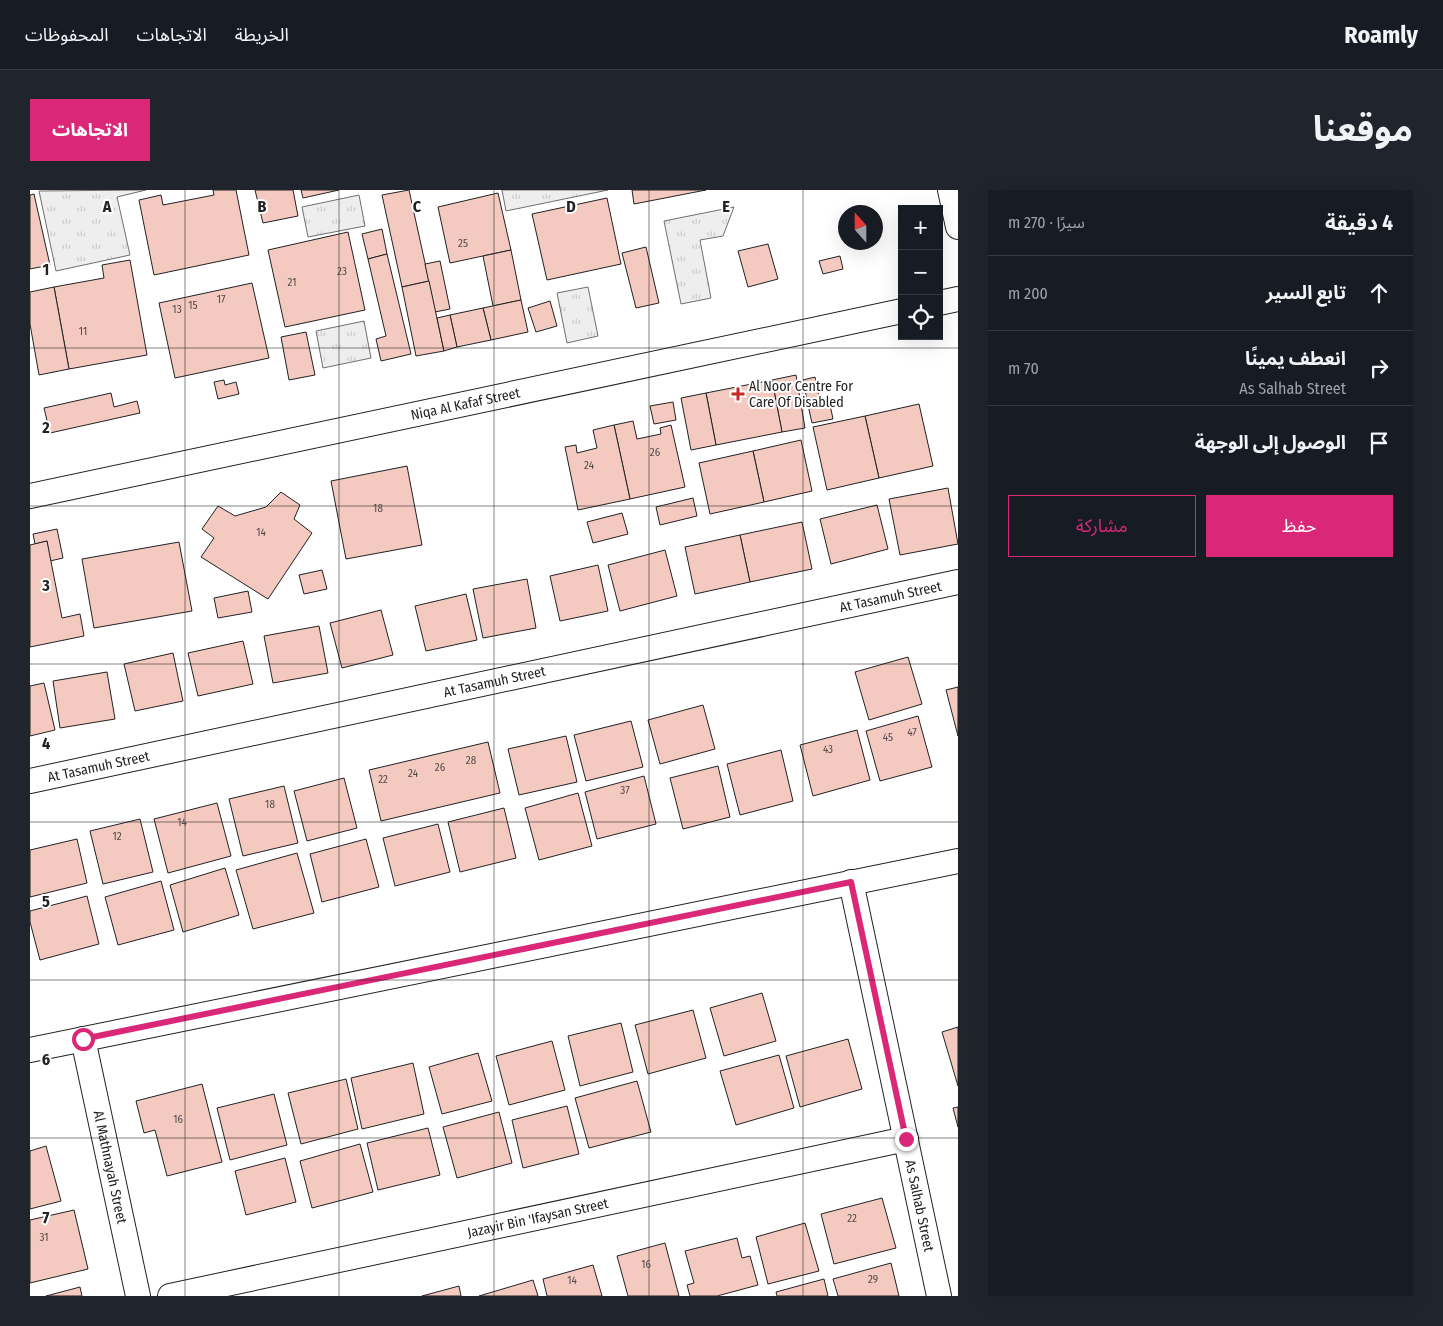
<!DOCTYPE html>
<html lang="ar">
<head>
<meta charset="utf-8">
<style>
  body { margin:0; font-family:"Fira Sans Condensed","Noto Sans Arabic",sans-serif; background:#20242c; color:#f1f3f6; direction:rtl }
  .controls { position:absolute; right:15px; top:15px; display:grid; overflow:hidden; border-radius:0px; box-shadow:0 5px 20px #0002 }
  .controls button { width:45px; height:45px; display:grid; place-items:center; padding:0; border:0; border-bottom:1px solid #363941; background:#171b24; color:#f1f3f6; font:25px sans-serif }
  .compass { position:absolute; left:808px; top:15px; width:45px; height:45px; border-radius:50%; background:#171b24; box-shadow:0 5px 20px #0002; rotate:339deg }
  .stop { position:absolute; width:15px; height:15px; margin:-11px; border:4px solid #db2777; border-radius:50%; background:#fff }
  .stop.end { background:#db2777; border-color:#fff; box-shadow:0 1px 5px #0008 }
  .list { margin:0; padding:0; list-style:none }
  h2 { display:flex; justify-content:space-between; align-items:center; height:65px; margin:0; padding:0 20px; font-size:21px }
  h2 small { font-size:16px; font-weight:400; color:#9ea1a6 }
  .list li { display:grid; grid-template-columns:32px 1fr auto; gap:15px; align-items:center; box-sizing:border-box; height:75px; padding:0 20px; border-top:1px solid #363941 }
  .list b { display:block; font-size:19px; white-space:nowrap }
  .list p { margin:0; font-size:16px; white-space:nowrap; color:#9ea1a6 }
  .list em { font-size:16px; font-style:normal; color:#9ea1a6 }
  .actions { display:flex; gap:10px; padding:15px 20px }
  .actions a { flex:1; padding:11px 0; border:1px solid #db2777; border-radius:0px; text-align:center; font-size:18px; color:#db2777 }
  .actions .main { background:#db2777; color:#fff }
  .icon { flex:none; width:28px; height:28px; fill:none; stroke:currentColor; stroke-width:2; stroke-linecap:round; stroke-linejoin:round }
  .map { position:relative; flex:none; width:928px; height:1106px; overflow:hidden; direction:ltr; border-radius:0px }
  header { display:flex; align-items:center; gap:30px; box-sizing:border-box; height:70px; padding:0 25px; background:#171b24; border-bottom:1px solid #363941 }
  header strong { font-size:24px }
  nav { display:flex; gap:28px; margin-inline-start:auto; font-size:18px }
  .intro { display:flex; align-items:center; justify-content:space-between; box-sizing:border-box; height:120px; padding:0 30px }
  h1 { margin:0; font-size:35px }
  .button { padding:12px 22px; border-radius:0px; background:#db2777; color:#fff; font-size:18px; font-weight:700 }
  main { display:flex; gap:30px; padding:0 30px }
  aside { flex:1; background:#171b24; border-radius:0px; box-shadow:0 5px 20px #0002 }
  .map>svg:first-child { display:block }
  .grass { fill:url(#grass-tufts); stroke:#6f6f6f }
  .building { fill:#f3c9c0; stroke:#222 }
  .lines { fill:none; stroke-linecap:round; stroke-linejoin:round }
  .street-casing { stroke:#222; stroke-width:26 }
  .street { stroke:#fff; stroke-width:24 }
  .route { stroke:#db2777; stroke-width:6 }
  .grid { fill:none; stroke:#222; stroke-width:1; stroke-opacity:0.55 }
  .poi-dot { fill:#c62828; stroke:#fff; stroke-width:2 }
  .labels { text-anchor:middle; stroke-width:4; stroke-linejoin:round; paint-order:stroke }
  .number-label { font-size:11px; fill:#564c4a }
  .poi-label { font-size:14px; fill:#222; stroke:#fff; text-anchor:start }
  .street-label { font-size:14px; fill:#222; stroke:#fff }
  .grid-label { font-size:16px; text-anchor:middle; font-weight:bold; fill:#222; stroke:#fff; stroke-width:4; stroke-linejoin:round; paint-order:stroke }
</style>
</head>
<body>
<header>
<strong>Roamly</strong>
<nav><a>الخريطة</a><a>الاتجاهات</a><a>المحفوظات</a></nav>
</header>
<div class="intro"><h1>موقعنا</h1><a class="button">الاتجاهات</a></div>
<main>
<aside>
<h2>4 دقيقة<small>سيرًا · 270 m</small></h2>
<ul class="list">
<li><svg class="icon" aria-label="ahead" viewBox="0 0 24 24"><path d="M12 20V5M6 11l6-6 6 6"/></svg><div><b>تابع السير</b></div><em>200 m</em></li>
<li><svg class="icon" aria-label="right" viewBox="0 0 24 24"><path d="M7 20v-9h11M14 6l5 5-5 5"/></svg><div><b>انعطف يمينًا</b><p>As Salhab Street</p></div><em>70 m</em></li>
<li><svg class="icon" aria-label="arrive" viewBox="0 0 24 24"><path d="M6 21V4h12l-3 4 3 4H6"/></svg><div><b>الوصول إلى الوجهة</b></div></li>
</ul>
<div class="actions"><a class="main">حفظ</a><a>مشاركة</a></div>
</aside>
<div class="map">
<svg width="928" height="1106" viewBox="0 0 928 1106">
  <defs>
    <pattern id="grass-tufts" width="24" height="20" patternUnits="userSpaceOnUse" patternTransform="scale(1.25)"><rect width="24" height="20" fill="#eee"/><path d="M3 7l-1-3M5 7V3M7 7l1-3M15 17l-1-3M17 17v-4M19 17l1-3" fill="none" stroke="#ccc"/></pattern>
  </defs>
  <rect width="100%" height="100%" fill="#fff"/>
  <!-- grass -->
  <g class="grass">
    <path d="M116,0L87,7L100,65L26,81L9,1Z"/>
    <path d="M472,0H578L476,21Z"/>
    <path d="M329,5L335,36L278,47L272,17Z"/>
    <path d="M704,17L693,46L670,50L681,108L651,114L634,31Z"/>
    <path d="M558,97L568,146L537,153L527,103Z"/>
    <path d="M334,131L341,168L293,178L286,141Z"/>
  </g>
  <!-- building -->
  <g class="building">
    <path d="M183,0H206L219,65L124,85L109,10L131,5L133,15L184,5Z"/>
    <path d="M225,0H263L268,26L233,33Z"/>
    <path d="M271,0H309L273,8Z"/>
    <path d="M379,0L399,91L372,97L352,5Z"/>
    <path d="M602,0H676L604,14Z"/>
    <path d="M468,3L481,60L420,73L408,17Z"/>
    <path d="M4,4L20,75L0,79V5Z"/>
    <path d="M577,8L591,74L517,90L502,24Z"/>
    <path d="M352,39L357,64L338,69L332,44Z"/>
    <path d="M318,42L335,120L255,137L238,60Z"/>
    <path d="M738,54L748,89L718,97L708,61Z"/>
    <path d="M616,57L629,113L606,118L592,63Z"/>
    <path d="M481,60L491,110L463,116L453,66Z"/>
    <path d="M357,64L381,164L351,171L346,149L356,146L338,69Z"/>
    <path d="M810,66L813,79L793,84L789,71Z"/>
    <path d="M100,70L117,165L39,179L24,97L74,88L72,75Z"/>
    <path d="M410,71L420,119L405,122L395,74Z"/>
    <path d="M399,91L414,161L386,166L372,97Z"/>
    <path d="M222,93L239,168L145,188L129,113Z"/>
    <path d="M24,97L39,179L9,185L0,134V102Z"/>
    <path d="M491,110L498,142L461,150L453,118Z"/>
    <path d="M520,111L527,136L506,142L498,118Z"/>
    <path d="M453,118L461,150L427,157L420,125Z"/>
    <path d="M420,125L427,157L414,161L407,128Z"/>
    <path d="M276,142L285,185L259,190L251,147Z"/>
    <path d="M766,185L775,238L752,242L742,190Z"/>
    <path d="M785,187L790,212L778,215L773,190Z"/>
    <path d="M194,190L195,195L206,192L209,204L188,209L184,192Z"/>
    <path d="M742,190L752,242L686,255L676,203Z"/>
    <path d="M81,203L84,217L107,211L110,223L20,243L14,218Z"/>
    <path d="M676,203L686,255L661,260L651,208Z"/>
    <path d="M799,210L803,229L782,233L778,215Z"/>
    <path d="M643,212L646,230L624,234L620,216Z"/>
    <path d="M889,214L903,276L849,288L835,226Z"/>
    <path d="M835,226L849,288L797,300L783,237Z"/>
    <path d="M603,231L607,249L631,244L630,238L641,235L655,297L600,309L584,235Z"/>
    <path d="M584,235L600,309L548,320L535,257L546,255L547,263L567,258L563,240Z"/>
    <path d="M771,250L782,301L734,312L723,261Z"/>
    <path d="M723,261L734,312L680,324L669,273Z"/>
    <path d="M377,276L392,355L316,369L301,291Z"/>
    <path d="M918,298L928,354L870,365L859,309Z"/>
    <path d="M251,302L270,315L264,329L282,343L238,409L171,367L184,348L172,339L188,316L205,326L236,317Z"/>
    <path d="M663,308L667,326L630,335L626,317Z"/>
    <path d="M847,315L858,359L801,374L790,329Z"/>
    <path d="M592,323L598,344L563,353L557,332Z"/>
    <path d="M772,332L782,379L720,392L710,345Z"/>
    <path d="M27,339L33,368L20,371L17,351L5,354L3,344Z"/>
    <path d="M710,345L720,392L665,404L655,357Z"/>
    <path d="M17,351L32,428L50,424L54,446L0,457V355Z"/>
    <path d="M149,352L162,421L64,438L52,369Z"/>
    <path d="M635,360L647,406L590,421L578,375Z"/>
    <path d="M568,375L578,421L530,431L520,386Z"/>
    <path d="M292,380L297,399L274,404L269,385Z"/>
    <path d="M497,389L506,438L453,448L443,399Z"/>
    <path d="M218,401L222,422L188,428L184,408Z"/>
    <path d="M436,404L447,450L396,461L385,416Z"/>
    <path d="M351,420L363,465L312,478L300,433Z"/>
    <path d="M289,436L298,483L243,493L234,446Z"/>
    <path d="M213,451L223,494L168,506L158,463Z"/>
    <path d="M143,463L153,511L105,521L94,474Z"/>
    <path d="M878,467L892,514L839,530L825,482Z"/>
    <path d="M77,482L85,529L30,538L23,491Z"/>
    <path d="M14,493L25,540L0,546V496Z"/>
    <path d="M928,497V546L916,500Z"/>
    <path d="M673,515L685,559L630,574L618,530Z"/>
    <path d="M888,526L902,577L850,591L836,541Z"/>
    <path d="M601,531L613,577L556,591L544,545Z"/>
    <path d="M827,540L840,590L783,606L770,555Z"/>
    <path d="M536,546L547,592L489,605L478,559Z"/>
    <path d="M458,552L470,603L351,631L339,580Z"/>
    <path d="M751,560L763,611L710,625L697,574Z"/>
    <path d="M688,576L700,627L653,639L640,588Z"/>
    <path d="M614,586L626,634L567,649L555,602Z"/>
    <path d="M314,588L327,638L277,651L264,601Z"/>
    <path d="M254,596L268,653L213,666L199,609Z"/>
    <path d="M548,603L562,656L509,670L495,618Z"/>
    <path d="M187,613L201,666L138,683L124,629Z"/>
    <path d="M474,618L486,668L430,682L418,632Z"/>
    <path d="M110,629L123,682L73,694L60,641Z"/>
    <path d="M408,634L420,682L365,696L353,648Z"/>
    <path d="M47,649L57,693L0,707V660Z"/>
    <path d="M336,649L349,697L292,712L280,664Z"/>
    <path d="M267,663L284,723L223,739L206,680Z"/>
    <path d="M195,678L209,725L153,742L140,695Z"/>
    <path d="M131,691L144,740L88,755L75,707Z"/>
    <path d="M57,706L69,754L10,770L0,732V721Z"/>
    <path d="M732,803L746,851L694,866L680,818Z"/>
    <path d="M663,820L676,868L618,884L605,835Z"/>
    <path d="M591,833L603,882L550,896L538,846Z"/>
    <path d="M928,837V896L912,842Z"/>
    <path d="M818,849L832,899L770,917L756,866Z"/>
    <path d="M522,851L535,900L479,915L466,866Z"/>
    <path d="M448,863L462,911L412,924L399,877Z"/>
    <path d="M749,865L764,918L706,935L690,881Z"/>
    <path d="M383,873L394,924L332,939L321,888Z"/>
    <path d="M316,889L328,939L271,954L258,903Z"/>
    <path d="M607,891L621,942L559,958L545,908Z"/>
    <path d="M172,894L192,972L137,986L125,940L114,943L106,911Z"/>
    <path d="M244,904L257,955L200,970L187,918Z"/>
    <path d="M537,916L549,964L493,978L482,930Z"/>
    <path d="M928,917V937L923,918Z"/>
    <path d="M469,922L482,973L427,988L413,937Z"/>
    <path d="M398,938L410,985L348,1000L337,953Z"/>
    <path d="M330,954L343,1002L282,1018L270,971Z"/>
    <path d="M16,956L31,1011L0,1019V961Z"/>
    <path d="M255,968L266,1012L216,1025L205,981Z"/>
    <path d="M852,1008L866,1058L804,1074L791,1024Z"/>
    <path d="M44,1020L58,1079L0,1093V1030Z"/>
    <path d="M775,1033L789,1081L738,1094L726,1047Z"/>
    <path d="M707,1048L712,1068L720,1066L728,1095L687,1106H660L657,1095L664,1093L655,1061Z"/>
    <path d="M635,1053L649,1106H598L587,1066Z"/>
    <path d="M861,1073L869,1106H808L803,1089Z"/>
    <path d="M563,1075L572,1106H517L513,1089Z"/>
    <path d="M794,1089L798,1106H747L746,1102Z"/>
    <path d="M503,1090L508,1106H449Z"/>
    <path d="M429,1096L431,1106H392Z"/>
    <path d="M50,1097L52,1106H16Z"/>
  </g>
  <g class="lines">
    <defs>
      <g id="street">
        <path d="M920,0L928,37"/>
        <path d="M909,113L928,109"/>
        <path id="s1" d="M0,306L872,121"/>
        <path id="s2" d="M0,591L928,392"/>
        <path id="s3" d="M821,692L909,1106"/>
        <path id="s4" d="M53,849L108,1106"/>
        <path d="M0,860L928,671"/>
        <path id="s5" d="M140,1106L876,949"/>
      </g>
    </defs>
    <!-- street casing -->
    <use href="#street" class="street-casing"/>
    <!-- street -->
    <use href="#street" class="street"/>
  </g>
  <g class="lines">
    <!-- route -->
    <path class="route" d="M53,849L821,692L876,949"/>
  </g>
  <!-- grid -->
  <path class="grid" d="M155,0V1106M309,0V1106M464,0V1106M619,0V1106M773,0V1106M0,158H928M0,316H928M0,474H928M0,632H928M0,790H928M0,948H928"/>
  <!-- markers -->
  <path class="poi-dot" d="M705.5 196.5h5v5h5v5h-5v5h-5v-5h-5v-5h5z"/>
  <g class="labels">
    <!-- number labels -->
    <g class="number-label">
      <text x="433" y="57">25</text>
      <text x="312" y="85">23</text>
      <text x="262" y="96">21</text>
      <text x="191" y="113">17</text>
      <text x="163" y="119">15</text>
      <text x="147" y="123">13</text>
      <text x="53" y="145">11</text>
      <text x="625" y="266">26</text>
      <text x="559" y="279">24</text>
      <text x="348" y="322">18</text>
      <text x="231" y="346">14</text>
      <text x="882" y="546">47</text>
      <text x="858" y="551">45</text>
      <text x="798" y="563">43</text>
      <text x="441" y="574">28</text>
      <text x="410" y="581">26</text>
      <text x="383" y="587">24</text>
      <text x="353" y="593">22</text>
      <text x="595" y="604">37</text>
      <text x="240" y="618">18</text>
      <text x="152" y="636">14</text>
      <text x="87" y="650">12</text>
      <text x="148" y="933">16</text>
      <text x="822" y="1032">22</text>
      <text x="14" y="1051">31</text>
      <text x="616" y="1078">16</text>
      <text x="843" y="1093">29</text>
      <text x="542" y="1094">14</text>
    </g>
    <!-- poi labels -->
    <g class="poi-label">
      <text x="719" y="201">Al Noor Centre For<tspan x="719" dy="16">Care Of Disabled</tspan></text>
    </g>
    <!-- street labels -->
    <g class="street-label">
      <text dy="5" stroke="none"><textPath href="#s1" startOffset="445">Niqa Al Kafaf Street</textPath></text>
      <text dy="5" stroke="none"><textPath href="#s2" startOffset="880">At Tasamuh Street</textPath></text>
      <text dy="5" stroke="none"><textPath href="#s2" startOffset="475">At Tasamuh Street</textPath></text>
      <text dy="5" stroke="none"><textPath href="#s2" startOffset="70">At Tasamuh Street</textPath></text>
      <text dy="5" stroke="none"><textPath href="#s4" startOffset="131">Al Mathnayah Street</textPath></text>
      <text dy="5" stroke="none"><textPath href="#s3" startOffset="331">As Salhab Street</textPath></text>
      <text dy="5" stroke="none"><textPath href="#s5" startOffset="376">Jazayir Bin 'Ifaysan Street</textPath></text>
    </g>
  </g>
  <g class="grid-label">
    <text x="77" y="22">A</text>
    <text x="232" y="22">B</text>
    <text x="387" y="22">C</text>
    <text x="541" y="22">D</text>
    <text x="696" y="22">E</text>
    <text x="16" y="85">1</text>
    <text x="16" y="243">2</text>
    <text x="16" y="401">3</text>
    <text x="16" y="559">4</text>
    <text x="16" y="717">5</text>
    <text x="16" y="875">6</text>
    <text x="16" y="1033">7</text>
  </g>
</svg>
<div class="controls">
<button>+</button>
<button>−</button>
<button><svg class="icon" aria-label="locate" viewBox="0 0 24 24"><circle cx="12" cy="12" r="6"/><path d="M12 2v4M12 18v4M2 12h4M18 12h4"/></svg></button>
</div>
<svg class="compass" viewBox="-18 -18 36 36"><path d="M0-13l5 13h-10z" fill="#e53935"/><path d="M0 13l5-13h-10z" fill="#9ea1a6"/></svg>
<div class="stop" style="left:53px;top:849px"></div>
<div class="stop end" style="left:876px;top:949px"></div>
</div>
</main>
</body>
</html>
